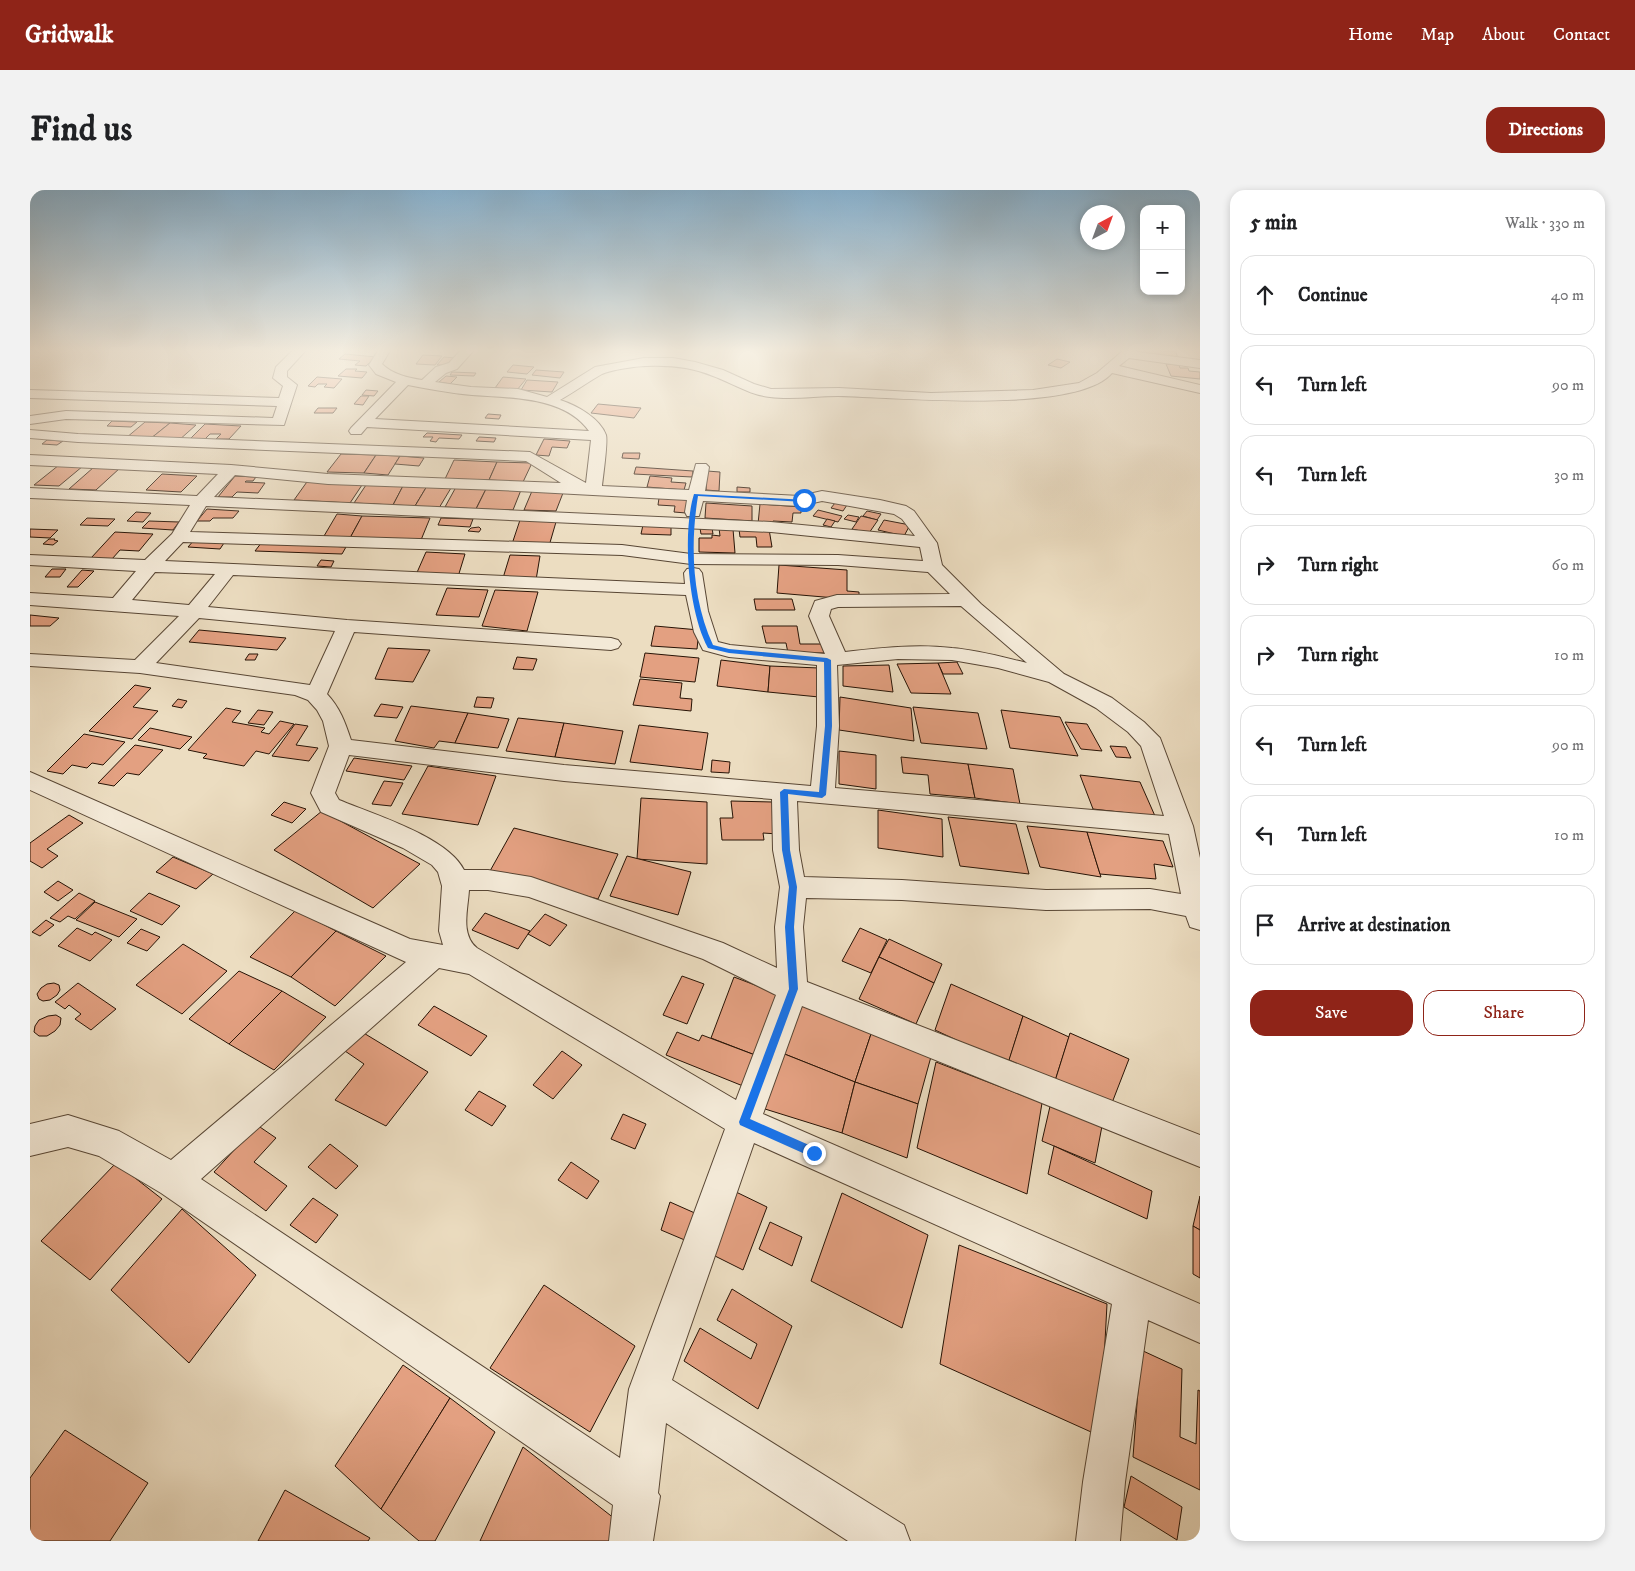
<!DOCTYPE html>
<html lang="en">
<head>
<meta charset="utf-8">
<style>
  body { margin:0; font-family:"IM FELL DW Pica",serif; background:#f2f2f2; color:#202124 }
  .controls { position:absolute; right:15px; top:15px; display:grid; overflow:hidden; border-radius:10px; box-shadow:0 2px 8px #0003 }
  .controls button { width:45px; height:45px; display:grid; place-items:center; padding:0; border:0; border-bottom:1px solid #e0e0e0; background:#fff; color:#202124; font:25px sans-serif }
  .compass { position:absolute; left:1050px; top:15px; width:45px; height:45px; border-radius:50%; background:#fff; box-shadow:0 2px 8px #0003; rotate:41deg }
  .stop { position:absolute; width:15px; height:15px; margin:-11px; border:4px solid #1a73e8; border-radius:50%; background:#fff }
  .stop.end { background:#1a73e8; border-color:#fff; box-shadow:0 1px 5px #0008 }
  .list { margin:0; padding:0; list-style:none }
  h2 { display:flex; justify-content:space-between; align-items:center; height:65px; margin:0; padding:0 20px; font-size:21px }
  h2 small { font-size:16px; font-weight:400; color:#757577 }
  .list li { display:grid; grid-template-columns:32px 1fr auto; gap:15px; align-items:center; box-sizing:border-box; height:80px; margin:0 10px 10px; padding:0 10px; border:1px solid #e0e0e0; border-radius:15px }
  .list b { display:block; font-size:19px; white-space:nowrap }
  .list em { font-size:16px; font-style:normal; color:#757577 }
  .actions { display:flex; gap:10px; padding:15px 20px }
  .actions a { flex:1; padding:11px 0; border:1px solid #8f2418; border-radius:15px; text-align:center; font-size:18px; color:#8f2418 }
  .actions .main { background:#8f2418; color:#fff }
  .icon { flex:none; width:28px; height:28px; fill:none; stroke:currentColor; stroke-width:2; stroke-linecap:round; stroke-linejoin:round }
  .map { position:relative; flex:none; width:1170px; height:1351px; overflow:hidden; border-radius:15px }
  header { display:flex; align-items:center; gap:30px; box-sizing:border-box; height:70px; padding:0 25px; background:#8f2418; color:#fff }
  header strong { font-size:24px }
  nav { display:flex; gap:28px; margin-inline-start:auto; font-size:18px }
  .intro { display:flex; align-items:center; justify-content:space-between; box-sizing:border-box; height:120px; padding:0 30px }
  h1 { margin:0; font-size:35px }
  .button { padding:12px 22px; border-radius:15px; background:#8f2418; color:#fff; font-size:18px; font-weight:700 }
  main { display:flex; gap:30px; padding:0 30px }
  aside { flex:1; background:#fff; border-radius:15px; box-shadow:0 2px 8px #0003 }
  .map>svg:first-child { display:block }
  .building { fill:#e3a081; stroke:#271305 }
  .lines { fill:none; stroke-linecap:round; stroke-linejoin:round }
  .street-casing { stroke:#584634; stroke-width:2 }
  .street { fill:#f3e9d7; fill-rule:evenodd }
  .route { fill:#1a73e8 }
</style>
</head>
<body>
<header>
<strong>Gridwalk</strong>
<nav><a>Home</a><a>Map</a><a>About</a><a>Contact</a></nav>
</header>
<div class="intro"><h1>Find us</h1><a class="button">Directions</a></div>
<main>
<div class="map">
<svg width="1170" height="1351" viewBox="0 0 1170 1351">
  <rect width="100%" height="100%" fill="#ecddc1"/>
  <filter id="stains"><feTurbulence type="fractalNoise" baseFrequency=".004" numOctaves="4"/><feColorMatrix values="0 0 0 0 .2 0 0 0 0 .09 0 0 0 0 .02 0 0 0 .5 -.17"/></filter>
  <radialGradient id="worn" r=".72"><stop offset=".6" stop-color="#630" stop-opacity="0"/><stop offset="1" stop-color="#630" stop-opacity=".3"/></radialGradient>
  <!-- building -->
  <g class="building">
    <path d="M1113,159L1146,162L1148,169L1114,165Z"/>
    <path d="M315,164L346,167L336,176L325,175L330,171L309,169Z"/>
    <path d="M393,165L412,166L405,175L386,174Z"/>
    <path d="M414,167L425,168L418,175H407Z"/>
    <path d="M1027,169L1040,172L1031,178L1018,175Z"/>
    <path d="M1136,174L1149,175L1150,178H1158L1159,181L1170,182V189L1141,186Z"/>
    <path d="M483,175L504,177L497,184L477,182Z"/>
    <path d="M316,179H327L325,181L337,182L332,188L308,186Z"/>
    <path d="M506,180L534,182L530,188L502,185Z"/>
    <path d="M422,182L446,183L444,186L420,185Z"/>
    <path d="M416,186L427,187L420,194L409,192Z"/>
    <path d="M287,187L312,189L304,198L294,197L297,194H288L285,197L278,196Z"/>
    <path d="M473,187L496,189L487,200L465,198Z"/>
    <path d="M497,190L528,192L522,202L491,200Z"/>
    <path d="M336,200L348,201L344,206L332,205Z"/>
    <path d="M331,206H339L333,215L324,214Z"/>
    <path d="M568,214L611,218L604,228L561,223Z"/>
    <path d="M288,218H307L303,223H284Z"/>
    <path d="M458,224L471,225L469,229L455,228Z"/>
    <path d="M82,231L107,232L101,237L77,236Z"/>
    <path d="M115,232L140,233L120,249L96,248Z"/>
    <path d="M140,233L166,235L148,251L120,249Z"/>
    <path d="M175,234L211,236L199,249H186L191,244H180L173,251L159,250Z"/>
    <path d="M397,243L432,245L429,249L409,248L406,252L400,251L403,247H393Z"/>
    <path d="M449,247L466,248L464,252L446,251Z"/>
    <path d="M514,249L540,251L537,258L522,257L519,266L506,265Z"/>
    <path d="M17,250L33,251L27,255L12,254Z"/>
    <path d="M593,263H610L609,269L592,268Z"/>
    <path d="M311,264L346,265L334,283L297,282Z"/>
    <path d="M346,265L370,266L358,285L334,283Z"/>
    <path d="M370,266L394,268L389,276L365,274Z"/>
    <path d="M424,270L467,272L459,290L415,289Z"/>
    <path d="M467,272L502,273L493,292L459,290Z"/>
    <path d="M29,275L53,276L29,296L4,295Z"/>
    <path d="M64,277L90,278L66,300L39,299Z"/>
    <path d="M606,277L663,281L662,287L604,284Z"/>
    <path d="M677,281L690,282L689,301L676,300Z"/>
    <path d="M132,284L167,286L151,302L116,300Z"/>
    <path d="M205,286L226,287L223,291H216L215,292L235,293L228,303L207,302L202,307H188Z"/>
    <path d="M620,286L642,288L641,292L656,293L654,300L617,297Z"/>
    <path d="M279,289L334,292L320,313L264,310Z"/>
    <path d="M338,292L374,294L363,315L324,313Z"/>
    <path d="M374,294L397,296L385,316L363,315Z"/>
    <path d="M397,296L421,298L409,318L385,316Z"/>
    <path d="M426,297L456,299L446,319L415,317Z"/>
    <path d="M707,297L720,298V302H707Z"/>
    <path d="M456,299L491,300L483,320L446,319Z"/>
    <path d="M502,301L533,303L526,321L494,320Z"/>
    <path d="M629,308L659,310L656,323L644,322L645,316L628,315Z"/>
    <path d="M676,313L722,316V331L675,328Z"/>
    <path d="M805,313L817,315L813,321L801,318Z"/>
    <path d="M730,314L771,317V323H763L762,332L743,331L742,335L728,334Z"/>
    <path d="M177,319L209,321L203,328H183L180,331H167Z"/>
    <path d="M788,320L812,326L808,332L783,326Z"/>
    <path d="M837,321L851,324L847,330L833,326Z"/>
    <path d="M106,322L121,323L113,332L97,331Z"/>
    <path d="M307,324L332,326L320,348L294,346Z"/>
    <path d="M818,325L829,327L826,332L814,329Z"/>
    <path d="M332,326L400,328L391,350L320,348Z"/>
    <path d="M831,326L848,330L839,343L822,339Z"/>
    <path d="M57,328L85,329L78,336L50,335Z"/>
    <path d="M411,328L443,329L440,337L408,335Z"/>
    <path d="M797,329L805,331L801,337L793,335Z"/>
    <path d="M490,330L526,332L519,356L482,354Z"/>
    <path d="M854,330L880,335L874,346L848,340Z"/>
    <path d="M119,331L149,332L143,340L112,338Z"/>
    <path d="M613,335L641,336V345L611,344Z"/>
    <path d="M449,337L451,339L449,342L438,341L441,338Z"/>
    <path d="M670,338H682L683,344H671Z"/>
    <path d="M689,338L703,339L705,363L669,362V348H682V345L690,346Z"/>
    <path d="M0,339L28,340L20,348L0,347Z"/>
    <path d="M709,339H739L742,357H727L726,347H710Z"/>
    <path d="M85,342L123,344L109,361L90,360L82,369L61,368Z"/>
    <path d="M19,349H25L24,350L28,351L23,355L13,354Z"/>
    <path d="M165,349L196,350L190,359L158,357Z"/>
    <path d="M232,352L316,357L312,364L225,361Z"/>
    <path d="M396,362L435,364L427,390L385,387Z"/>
    <path d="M480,365L510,366L506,390L473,388Z"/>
    <path d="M291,370L304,371L301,377L287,376Z"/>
    <path d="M749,375L817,380V401L829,402V410L747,403Z"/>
    <path d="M22,379H36L30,387H15Z"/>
    <path d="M52,380L64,381L48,397H37Z"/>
    <path d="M417,398L458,400L449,427L406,425Z"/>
    <path d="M465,400L508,402L497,441L452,436Z"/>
    <path d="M724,409H762L765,420H726Z"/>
    <path d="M0,425L29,428L20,436H0Z"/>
    <path d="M625,436L669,440L667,459L621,456Z"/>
    <path d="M732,436H767L770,454H792L794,463H758L756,453H736Z"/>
    <path d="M169,440L256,448L247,460L159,452Z"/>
    <path d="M358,458L400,460L383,492L345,489Z"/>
    <path d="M615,463L669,468L665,492L610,487Z"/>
    <path d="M219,464H228L225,470H215Z"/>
    <path d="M487,467L507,469L503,480L483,479Z"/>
    <path d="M691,470L740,476L738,502L687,496Z"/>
    <path d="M927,472L933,484H913L908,473Z"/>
    <path d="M908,473L921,504L881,503L867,474Z"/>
    <path d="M859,475L863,502L813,496V476Z"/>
    <path d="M740,476L789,478V507L738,502Z"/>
    <path d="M610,489L652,493L650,508L662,509L661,521L603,515Z"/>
    <path d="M105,495L121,498L103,517L128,521L102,549L59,541Z"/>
    <path d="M447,507L464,508L461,518L444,517Z"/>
    <path d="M810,507L881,518L884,551L809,540Z"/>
    <path d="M148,509L157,511L152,518L142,516Z"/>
    <path d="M351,514L373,517L367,528L344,526Z"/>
    <path d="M381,516L438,523L425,553L409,551L404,558L365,551Z"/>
    <path d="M883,517L948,523L957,559L891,553Z"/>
    <path d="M196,518L211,521L202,532L235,538L231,542L239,544L250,531L264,534L239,564L226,561L214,576L173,568L177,564L158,560Z"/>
    <path d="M228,520L243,522L234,535L218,533Z"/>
    <path d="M971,520L1030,527L1048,566L980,558Z"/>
    <path d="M438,523L479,529L468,558L425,553Z"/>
    <path d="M488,528L534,533L525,567L476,561Z"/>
    <path d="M1035,532L1057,534L1072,561L1051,559Z"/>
    <path d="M534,533L593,541L585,574L525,567Z"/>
    <path d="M265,534L278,536L266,555L288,558L279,571L242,566Z"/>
    <path d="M609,535L678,543L672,580L600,572Z"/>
    <path d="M120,538L162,547L150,559L108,550Z"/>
    <path d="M54,544L95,552L73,575L62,573L57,578L42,575L33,584L17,581Z"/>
    <path d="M105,555L133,560L109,585L97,583L84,596L68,593Z"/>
    <path d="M1080,556L1096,557L1101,568L1086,567Z"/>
    <path d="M809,561L846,565V599L809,594Z"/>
    <path d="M871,567L938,574L945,608L900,604L898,585L873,583Z"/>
    <path d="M324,568L382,576L374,590L316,581Z"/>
    <path d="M682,570L700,572L699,583L681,582Z"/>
    <path d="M938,574L983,579L990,614L945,608Z"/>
    <path d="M398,576L466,586L448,635L372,624Z"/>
    <path d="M1050,585L1110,592L1125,626L1063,619Z"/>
    <path d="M354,591L373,593L361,616L342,614Z"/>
    <path d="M611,608L677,612V674L607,669Z"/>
    <path d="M701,611L742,612L748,644L733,643L734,650H692L690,628H703Z"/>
    <path d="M254,612L276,619L262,633L241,625Z"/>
    <path d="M848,620L912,629L913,667L848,658Z"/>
    <path d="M292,621L390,674L343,718L244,660Z"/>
    <path d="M39,625L53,633L17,659L28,666L12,678L0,671V653Z"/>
    <path d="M918,627L986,634L999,684L930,676Z"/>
    <path d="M997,636L1057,642L1071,687L1010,677Z"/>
    <path d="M484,638L588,664L568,709L460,681Z"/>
    <path d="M1057,642L1133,651L1143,677L1124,674L1126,689L1070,684Z"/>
    <path d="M597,666L661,682L648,725L580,706Z"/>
    <path d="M143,667L183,684L166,699L126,682Z"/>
    <path d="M28,691L43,700L28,711L14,702Z"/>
    <path d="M49,703L65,711L45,729L38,726L30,732L20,728Z"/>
    <path d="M119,703L150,716L132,735L100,721Z"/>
    <path d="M65,712L107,729L89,747L46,730Z"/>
    <path d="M266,720L306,741L261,787L220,767Z"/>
    <path d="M455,723L500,741L488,759L442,740Z"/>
    <path d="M515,724L537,735L520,756L498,744Z"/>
    <path d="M16,730L24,735L10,746L2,742Z"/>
    <path d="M47,738L62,745L65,742L82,750L60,771L28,756Z"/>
    <path d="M830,738L857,750L841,783L812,771Z"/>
    <path d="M111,739L130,747L117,761L97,753Z"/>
    <path d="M306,741L356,766L305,816L261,787Z"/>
    <path d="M859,749L912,774L904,793L849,767Z"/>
    <path d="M153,754L197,781L152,824L106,795Z"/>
    <path d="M849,767L904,793L886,834L829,809Z"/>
    <path d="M209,781L252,801L199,854L159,829Z"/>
    <path d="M652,786L674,794L657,834L633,825Z"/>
    <path d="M704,787L751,805L725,865L681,848Z"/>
    <path d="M24,793L29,795L30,800L27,805L20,810L13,811L9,809L7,804L11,798L17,794Z"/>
    <path d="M48,793L86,819L61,840L45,829L51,824L39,815L35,819L25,812Z"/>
    <path d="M921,794L993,826L978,874L905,840Z"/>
    <path d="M252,801L296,827L244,880L199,854Z"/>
    <path d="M773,813L842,841L825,892L752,863Z"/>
    <path d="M404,816L457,846L441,866L388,835Z"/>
    <path d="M26,825L31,828L30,835L25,841L17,846H9L4,842L5,836L9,830L18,826Z"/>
    <path d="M993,826L1039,847L1025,891L979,870Z"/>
    <path d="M842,841L902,863L888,914L825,892Z"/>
    <path d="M332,842L398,882L356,936L305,910L334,874L315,861Z"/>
    <path d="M647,842L669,851L672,845L725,865L713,896L636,865Z"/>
    <path d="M1040,843L1099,869L1080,918L1025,891Z"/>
    <path d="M532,861L552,875L523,909L503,895Z"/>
    <path d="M752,863L825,892L812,943L735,919Z"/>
    <path d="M906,872L1012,913L997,1004L887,958Z"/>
    <path d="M825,892L888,914L877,968L812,943Z"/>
    <path d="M449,901L476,916L462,936L435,920Z"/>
    <path d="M1021,912L1072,936L1065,973L1012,951Z"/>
    <path d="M593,924L616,934L605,959L581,949Z"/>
    <path d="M227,935L246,948L224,972L257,996L236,1021L184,982Z"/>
    <path d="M300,954L328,976L306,999L278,977Z"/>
    <path d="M1024,956L1122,1001L1117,1029L1018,984Z"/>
    <path d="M541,972L569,991L557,1009L528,990Z"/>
    <path d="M86,973L132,1009L60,1090L11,1051Z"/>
    <path d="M704,1001L737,1017L713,1080L679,1063Z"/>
    <path d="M812,1003L898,1045L872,1138L781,1091Z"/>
    <path d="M1170,1006V1040L1163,1036Z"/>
    <path d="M283,1008L308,1025L286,1053L260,1035Z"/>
    <path d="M640,1012L667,1024L657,1051L631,1040Z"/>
    <path d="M152,1019L226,1085L159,1173L81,1100Z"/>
    <path d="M740,1032L772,1047L762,1076L729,1059Z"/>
    <path d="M1163,1036L1170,1040V1088L1163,1084Z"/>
    <path d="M929,1055L1077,1114L1070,1246L910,1174Z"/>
    <path d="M514,1095L605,1156L560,1242L460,1178Z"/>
    <path d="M702,1099L762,1136L728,1219L654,1171L670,1138L721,1169L727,1154L687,1130Z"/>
    <path d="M1111,1160L1152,1179L1150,1247L1166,1254L1168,1200L1170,1201V1300L1103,1267Z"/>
    <path d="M373,1175L420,1208L351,1319L305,1276Z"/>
    <path d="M420,1208L465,1242L405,1351H389L351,1319Z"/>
    <path d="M35,1240L118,1293L80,1351H0V1288Z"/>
    <path d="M493,1257L594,1336L588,1351H450Z"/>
    <path d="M1101,1286L1152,1317L1147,1350L1094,1317Z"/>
    <path d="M255,1300L340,1348L338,1351H228Z"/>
  </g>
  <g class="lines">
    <defs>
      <g id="street">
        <path d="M264,159H277L257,181V187L267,195L254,235L36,229L0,234V226L36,221L243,228L247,216L0,208V200L249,208L253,196L243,188L246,177Z"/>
        <path d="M349,159H361L352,174C362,184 378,188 392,190L406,177L419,173L432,159H445L427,179L416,183L405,192L441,197L488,199L517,207L565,177L614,168H643L665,172L693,180L724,194L741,199L809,198L901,203L1003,200L1049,193L1067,183L1095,159H1109L1107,162L1170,170V178L1099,168L1089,176L1170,195V203L1082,183C1046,225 864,207 808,206C786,206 762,210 740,207C720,205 702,193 683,186C662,177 640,175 617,176C606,176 581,180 572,184C558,192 544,202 530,210C546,215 570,228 576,245C578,252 573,286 572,296L659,300L666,274H676L679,277L675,301L770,306L792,301L850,310L876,316L884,321L907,353L912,375L951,414L1034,484L1082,508L1114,532L1130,548L1163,636L1170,668V740L1160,737L1156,726L1120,719L1016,720L872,710L776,708L773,737L777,792L1170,945V977L772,816L733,924L1170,1114V1153L1118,1130L1095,1292L1090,1351H1046L1053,1292L1082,1114L724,953L642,1190L874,1335L880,1351H818L636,1233L628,1303L630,1306L623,1351H579L583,1315L131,1003L69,966L38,957L0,966V934L38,925L89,941L141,970L376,772L0,600V582L380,749L413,755L409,741L412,696L408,682L402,675L373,658L291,622L281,603L299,556L293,531L287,520L278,510L265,505L110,483L0,476V464L105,470L149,426L0,415V403L83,408L106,381L0,375V365L115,370L142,344L160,315L0,308V298L167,306L188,284L0,275V265L201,275L298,284L531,293L496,271L48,252L0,248V240L48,244L500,262L556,293L561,250L337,237L331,244H321L319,241L321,238L366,192L346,184L339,175ZM378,195C399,199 420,203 442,205C480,208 534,206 559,241L345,229ZM205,285L298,294L469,300L657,310L655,322L657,326H669L673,311L770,316L792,311L864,324L872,329L885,346L741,332L184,307ZM176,316L741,342L890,357L893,371L808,365L661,364L592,355L160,342ZM153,352L592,365L661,374L808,375L898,382L920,404L807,405L785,411L779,426L795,464L700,455L688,452L678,421L672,383L669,379L663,378L657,379L654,383L655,394L135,371ZM125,382L185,384L159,415L102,410ZM203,385L656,405L664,442L673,460L699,467L787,475V536L781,596L534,575L321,550C315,532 310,518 297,504L324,442L581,460L588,458L591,454L588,450L581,448L317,430L178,417ZM931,416L997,473C972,467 947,460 922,458C886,454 850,458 815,462L799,426L801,419L808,417ZM169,428L305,441L280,495L126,473ZM868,469L922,470L968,478L1019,492L1066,518L1098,542L1111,556L1134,626L805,598L809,536L807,475ZM319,565L534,591L742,609L743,660L750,697L745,737L747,778L693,753L501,687L458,680H434C418,647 343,624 309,610L305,603ZM767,611L1139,644L1151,704L1120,699L1016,700L872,690L774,687L769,660ZM439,700H458L499,707L673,769L746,805L706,910L447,758C430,744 438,719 439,700ZM409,778L439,784L695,939L599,1199L590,1268L171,989Z"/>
      </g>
    </defs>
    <!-- street casing -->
    <use href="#street" class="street-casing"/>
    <!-- street -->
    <use href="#street" class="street"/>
  </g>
  <!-- sky -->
  <linearGradient id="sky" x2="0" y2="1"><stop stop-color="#89b6d6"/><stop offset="0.46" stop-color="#f6f0e3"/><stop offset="1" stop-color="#f6f0e3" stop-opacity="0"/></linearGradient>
  <rect width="1170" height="349" fill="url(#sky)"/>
  <!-- route -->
  <path class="route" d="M664,304L777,310L774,312L668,306C660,355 662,409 683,455L699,459L797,468L801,470L802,536L796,605L792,608L758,604L760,660L767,697L764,737L768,799L720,929L788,959L790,963L788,966L784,968L710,935L709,932L759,799L755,737L759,697L752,660L750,602L754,599L789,602L795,536L794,472L699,463L678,458C658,421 652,343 664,304Z"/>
  <rect width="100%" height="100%" filter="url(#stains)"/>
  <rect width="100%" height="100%" fill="url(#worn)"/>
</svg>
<div class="controls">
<button>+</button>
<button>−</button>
</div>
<svg class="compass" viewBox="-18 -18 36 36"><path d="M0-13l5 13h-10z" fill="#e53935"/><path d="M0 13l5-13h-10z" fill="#757577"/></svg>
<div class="stop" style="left:774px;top:310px"></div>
<div class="stop end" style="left:784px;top:963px"></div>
</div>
<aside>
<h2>5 min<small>Walk · 330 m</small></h2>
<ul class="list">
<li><svg class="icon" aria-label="ahead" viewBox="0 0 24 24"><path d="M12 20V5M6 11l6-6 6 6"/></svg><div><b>Continue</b></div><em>40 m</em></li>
<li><svg class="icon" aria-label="left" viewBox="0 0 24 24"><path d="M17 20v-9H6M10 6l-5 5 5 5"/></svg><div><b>Turn left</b></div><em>90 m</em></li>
<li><svg class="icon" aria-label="left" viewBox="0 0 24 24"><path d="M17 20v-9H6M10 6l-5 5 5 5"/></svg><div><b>Turn left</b></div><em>30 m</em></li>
<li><svg class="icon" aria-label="right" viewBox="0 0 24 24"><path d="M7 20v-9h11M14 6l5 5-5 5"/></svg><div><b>Turn right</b></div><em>60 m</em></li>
<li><svg class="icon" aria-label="right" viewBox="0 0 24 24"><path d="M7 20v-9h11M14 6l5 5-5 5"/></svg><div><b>Turn right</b></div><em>10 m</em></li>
<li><svg class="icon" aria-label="left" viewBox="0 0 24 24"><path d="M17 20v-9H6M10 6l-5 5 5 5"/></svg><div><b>Turn left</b></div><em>90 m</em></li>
<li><svg class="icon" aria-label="left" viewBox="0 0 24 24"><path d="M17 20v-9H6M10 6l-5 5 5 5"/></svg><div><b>Turn left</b></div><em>10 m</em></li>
<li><svg class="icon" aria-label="arrive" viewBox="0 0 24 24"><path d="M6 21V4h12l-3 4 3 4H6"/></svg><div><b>Arrive at destination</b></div></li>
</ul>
<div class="actions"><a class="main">Save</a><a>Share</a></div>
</aside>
</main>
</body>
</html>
